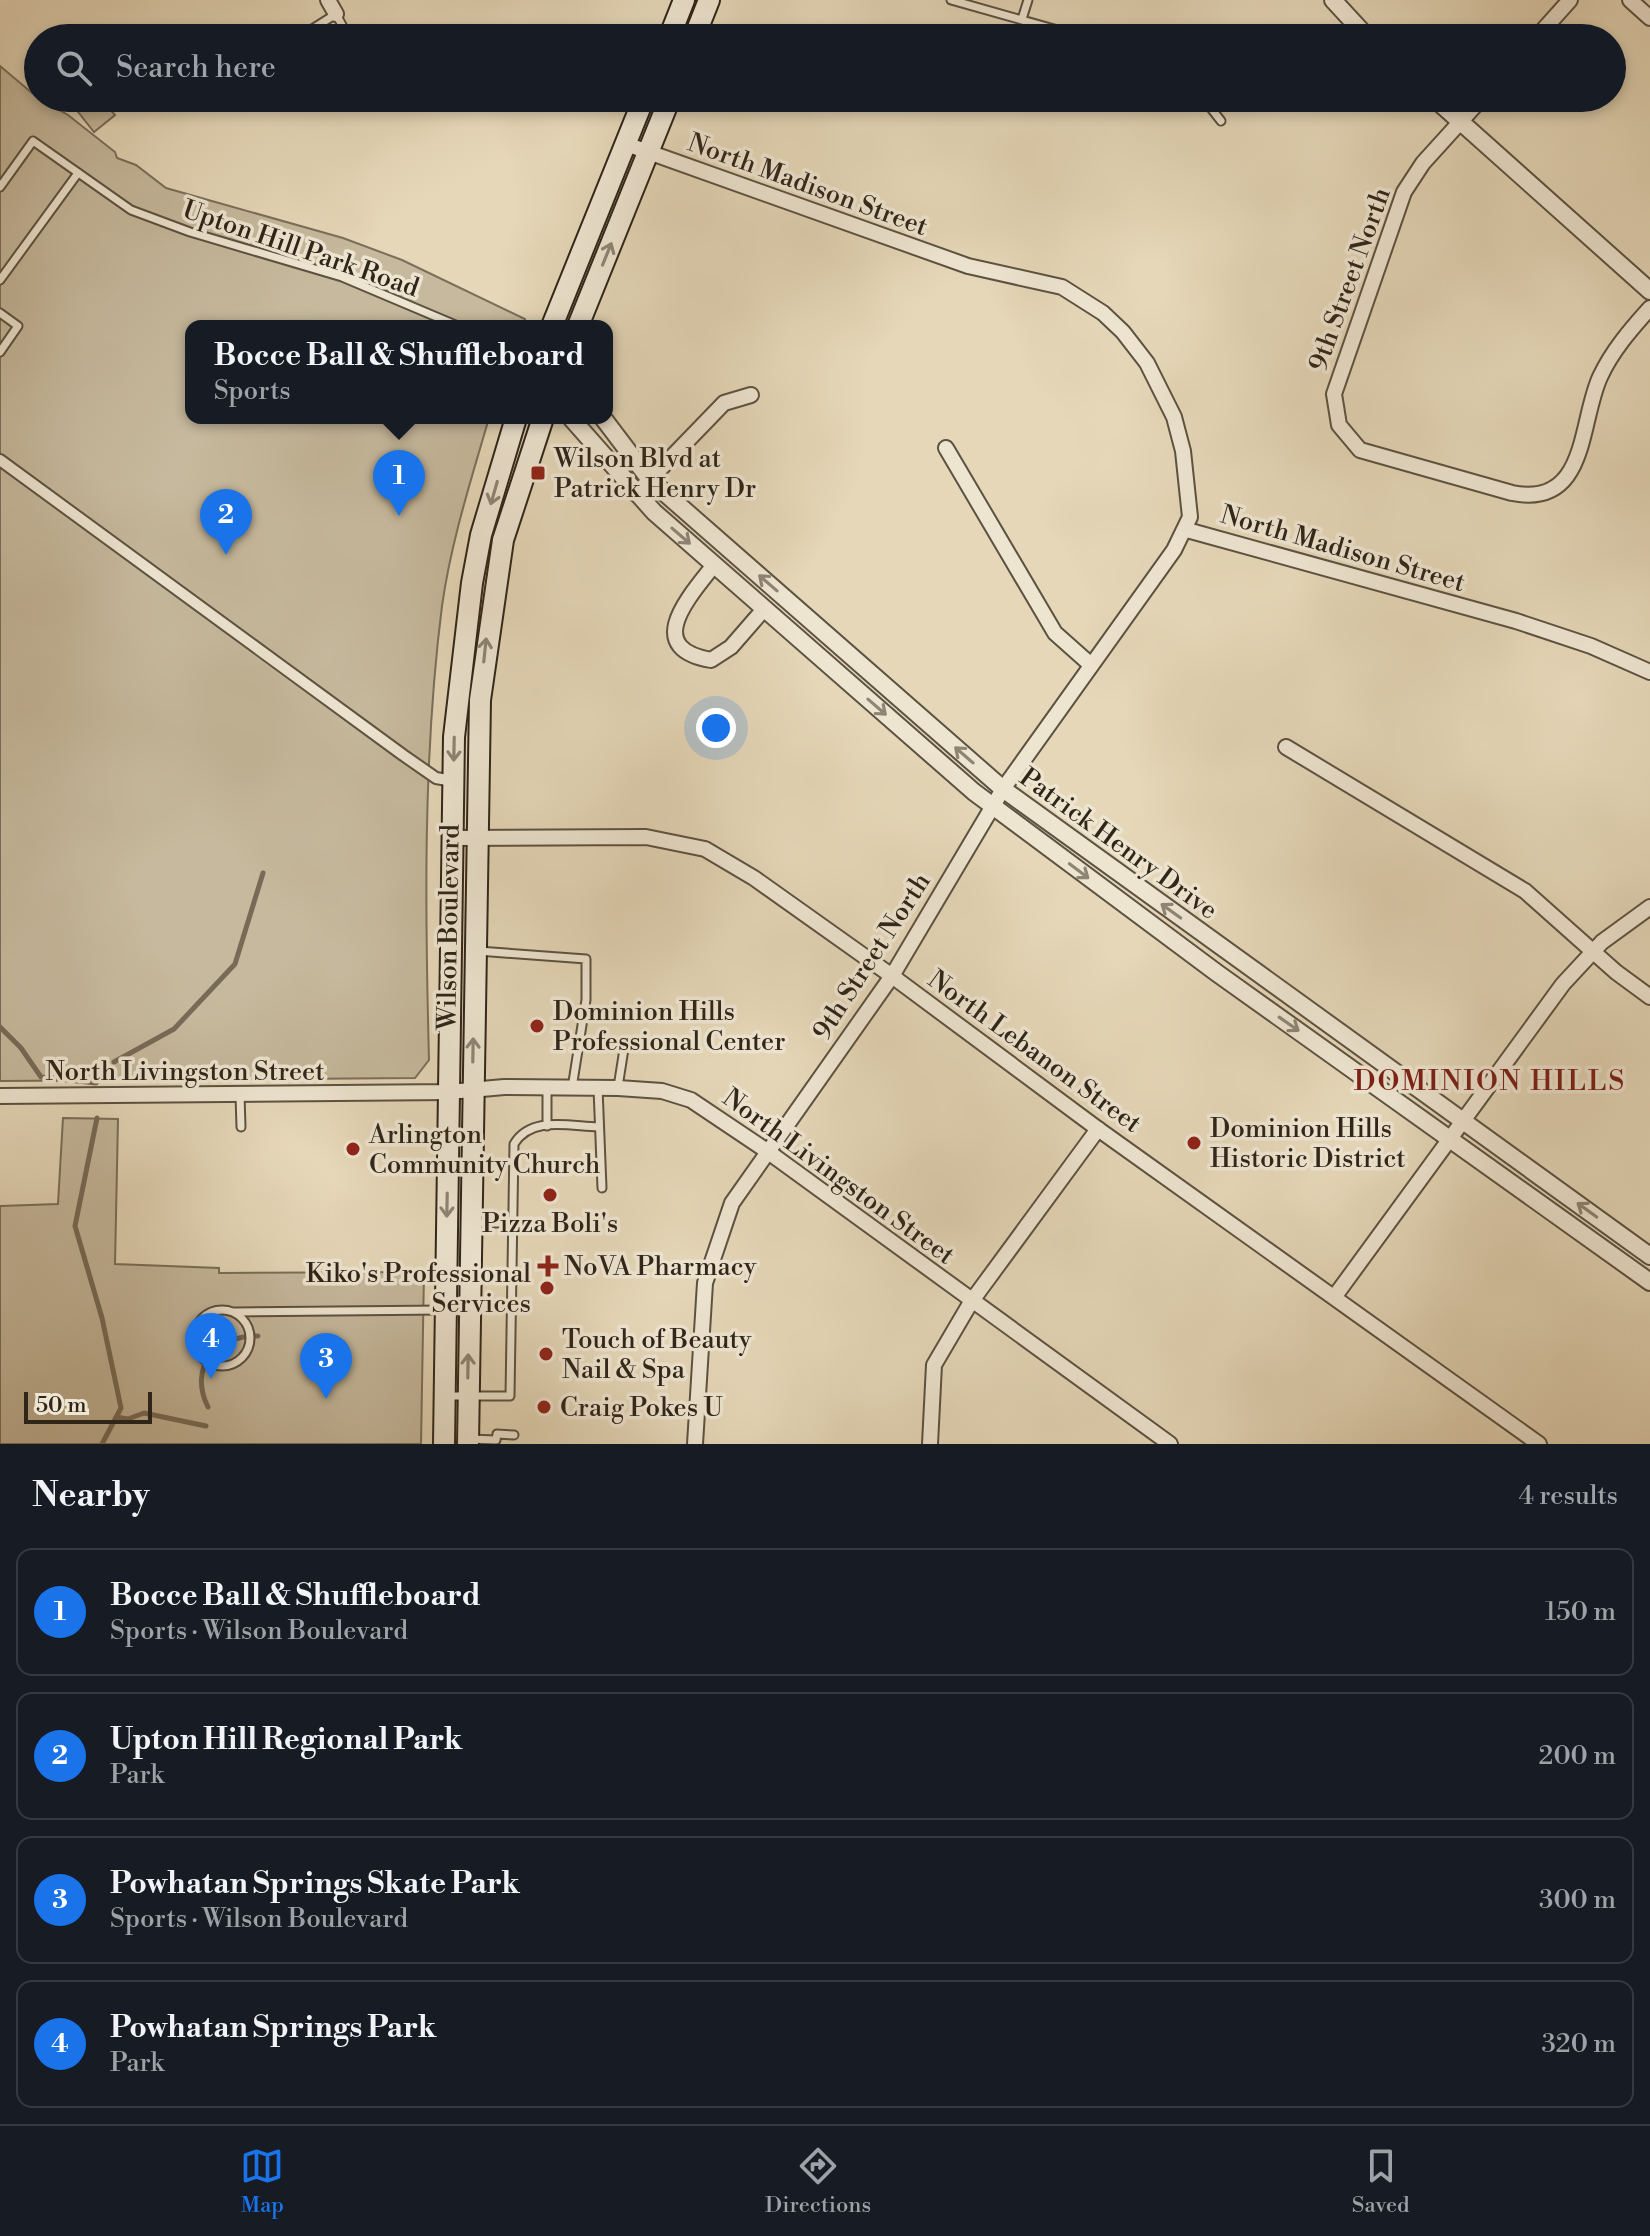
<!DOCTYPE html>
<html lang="en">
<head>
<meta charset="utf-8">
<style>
  body { margin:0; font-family:"Libre Bodoni",serif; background:#20242c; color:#f1f3f6 }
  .scale { position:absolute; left:24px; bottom:20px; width:128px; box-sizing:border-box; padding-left:8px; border:4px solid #2f2519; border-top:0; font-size:22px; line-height:28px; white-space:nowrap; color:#2f2519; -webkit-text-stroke:6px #eee5d1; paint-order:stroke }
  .you { position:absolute; left:716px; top:728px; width:28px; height:28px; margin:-20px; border:6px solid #fff; border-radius:50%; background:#1a73e8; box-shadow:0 0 0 12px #1a73e833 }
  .badge { display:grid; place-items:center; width:52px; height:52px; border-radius:50%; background:#1a73e8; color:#fff; font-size:26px; font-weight:700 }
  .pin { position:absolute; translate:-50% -66px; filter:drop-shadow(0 2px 4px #0008) }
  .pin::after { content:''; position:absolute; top:42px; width:28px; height:24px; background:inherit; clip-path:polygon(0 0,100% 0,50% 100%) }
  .popup { position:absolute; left:185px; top:320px; width:428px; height:104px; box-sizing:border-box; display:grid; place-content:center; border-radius:16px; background:#171b24; filter:drop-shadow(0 2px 6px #0005); font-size:26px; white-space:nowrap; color:#9ea1a6 }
  .popup b { font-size:30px; color:#f1f3f6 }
  .popup::after { content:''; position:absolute; left:50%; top:100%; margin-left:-16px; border:16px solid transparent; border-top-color:#171b24 }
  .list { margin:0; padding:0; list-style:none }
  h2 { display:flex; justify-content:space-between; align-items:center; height:104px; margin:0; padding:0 32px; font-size:34px }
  h2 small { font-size:26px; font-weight:400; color:#9ea1a6 }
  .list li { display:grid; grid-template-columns:52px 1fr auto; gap:24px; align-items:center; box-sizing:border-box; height:128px; margin:0 16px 16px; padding:0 16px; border:2px solid #363941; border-radius:16px }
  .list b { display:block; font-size:30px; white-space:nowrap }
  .list p { margin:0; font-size:26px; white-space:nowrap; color:#9ea1a6 }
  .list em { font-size:26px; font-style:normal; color:#9ea1a6 }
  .icon { flex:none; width:44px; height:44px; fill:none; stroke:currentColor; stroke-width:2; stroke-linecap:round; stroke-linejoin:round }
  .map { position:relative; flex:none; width:1650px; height:1444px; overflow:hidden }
  .search { position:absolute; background:#171b24; box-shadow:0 4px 12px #0003; left:24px; right:24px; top:24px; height:88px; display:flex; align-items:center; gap:20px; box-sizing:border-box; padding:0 28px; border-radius:44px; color:#9ea1a6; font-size:30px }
  .sheet { height:680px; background:#171b24 }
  nav { display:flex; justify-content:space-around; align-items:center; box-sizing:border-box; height:112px; border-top:2px solid #363941; background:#171b24; font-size:22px; color:#9ea1a6 }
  nav a { display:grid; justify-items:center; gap:4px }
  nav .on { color:#1a73e8 }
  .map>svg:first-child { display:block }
  .green { fill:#c6b99d; stroke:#7a6f5b; stroke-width:2 }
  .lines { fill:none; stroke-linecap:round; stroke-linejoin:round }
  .stream { stroke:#776b58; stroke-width:5 }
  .service-casing { stroke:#5c5241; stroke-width:11 }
  .pedestrian-casing { stroke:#5c5241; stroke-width:14 }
  .minor-casing { stroke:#5c5241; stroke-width:18 }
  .tertiary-casing { stroke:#5c5241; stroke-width:20 }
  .secondary-casing { stroke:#2f2519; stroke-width:24 }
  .service { stroke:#eee5d1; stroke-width:7 }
  .pedestrian { stroke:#eee5d1; stroke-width:10 }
  .minor { stroke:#eee5d1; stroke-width:14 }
  .tertiary { stroke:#eee5d1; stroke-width:16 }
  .secondary { stroke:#eee5d1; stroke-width:20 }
  .oneway { stroke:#8e8575 }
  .poi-dot { fill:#8f2418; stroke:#eee5d1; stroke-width:3 }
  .labels { text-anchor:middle; stroke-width:7; stroke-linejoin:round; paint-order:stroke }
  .street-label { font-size:26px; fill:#2f2519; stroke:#eee5d1 }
  .poi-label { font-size:26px; fill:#2f2519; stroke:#eee5d1; text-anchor:start }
  .neighbourhood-label { font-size:28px; letter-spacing:2px; fill:#7a1f14; stroke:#eee5d1 }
</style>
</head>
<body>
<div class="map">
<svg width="1650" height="1444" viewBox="0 0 1650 1444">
  <rect width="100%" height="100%" fill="#e5d7b8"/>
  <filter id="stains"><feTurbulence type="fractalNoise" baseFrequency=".0025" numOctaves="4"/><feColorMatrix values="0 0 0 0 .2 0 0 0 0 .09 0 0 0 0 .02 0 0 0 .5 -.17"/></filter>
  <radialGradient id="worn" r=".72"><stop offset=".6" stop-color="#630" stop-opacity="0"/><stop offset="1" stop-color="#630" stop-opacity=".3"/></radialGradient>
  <!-- green -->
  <g class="green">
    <path d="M0,66L38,98L68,115L115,152L117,158L136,165L166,188L343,238L402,260L525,319L523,326H191V418H489C471,480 451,542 442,606C423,755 425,909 429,1060L415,1078L0,1081Z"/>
    <path d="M88,98H101L115,115L94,132L75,108Z"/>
    <path d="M63,1118L118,1119L115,1264L219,1268V1273L424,1272L421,1444H0V1206L58,1204Z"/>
  </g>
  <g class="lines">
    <!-- stream -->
    <g class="stream">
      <path d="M0,1027L21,1048L41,1077L96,1083"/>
      <path d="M114,1062L174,1029L235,964L263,873"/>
      <path d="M97,1118L75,1226L102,1318L121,1408L102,1444"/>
      <path d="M208,1407C188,1367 216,1335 258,1336"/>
      <path d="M116,1417L128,1419L144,1413L206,1426"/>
    </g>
    <defs>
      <g id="service">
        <path d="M951,0L1086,38"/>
        <path d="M1022,19L1028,0"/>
        <path d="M298,38L336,14L349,38"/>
        <path d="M1203,98L1221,121"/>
        <path d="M0,187L33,141L131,210L190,232L342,277L458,326"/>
        <path d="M0,280L78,173"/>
        <path d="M0,313L18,326L0,352"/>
        <path d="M478,951L586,959V1000L572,1088"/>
        <path d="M618,1087L624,1049"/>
        <path d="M547,1088V1126"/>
        <path d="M598,1088L602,1188"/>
        <path d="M240,1095L241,1127"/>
        <path d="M475,1223H513"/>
        <circle cx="222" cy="1338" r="28"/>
        <path d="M235,1312L444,1310"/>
        <path d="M448,1396H510L514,1144C531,1116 568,1126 598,1127"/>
        <path d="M470,1439L496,1440L497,1434L514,1435"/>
      </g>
      <path id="pedestrian" d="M0,460L403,755L436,778L453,781"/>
      <g id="minor">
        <path d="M328,0L336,14"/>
        <path d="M1630,0L1650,18"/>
        <path d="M1536,38L1570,0"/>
        <path d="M1482,98L1423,163L1404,192L1334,394L1339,425L1360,450L1512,493C1588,508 1579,423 1600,377C1612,351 1631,329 1650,308"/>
        <path d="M626,144L968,266L1062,287L1103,313L1123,332L1147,363L1174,417L1183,451L1190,517L1174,550L1003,789L892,976L732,1203L705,1283L695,1444"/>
        <path d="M946,448L1055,633L1091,665"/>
        <path d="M636,494L724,403L751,395"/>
        <path d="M1187,530L1516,621L1591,646L1650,672"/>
        <path d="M714,565C689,597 642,648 711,660L731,647L764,609"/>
        <path d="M1286,747L1525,891L1616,972L1650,997"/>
        <path d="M452,838L646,837L705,849L754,878L892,976L1098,1129L1539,1444"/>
        <path d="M0,1096L449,1092L504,1087L618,1088L662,1091L691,1100L767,1151L1170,1444"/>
        <path d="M1335,1296L1563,984L1602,942L1650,907"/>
        <path d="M930,1444L934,1365L971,1302L1098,1129"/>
      </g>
      <g id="tertiary">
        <path d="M1333,0L1368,38"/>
        <path d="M1434,98L1650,291"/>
        <path d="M571,418L654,512L974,792L1217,973L1650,1282"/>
        <path d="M603,418L650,480L1003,789L1650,1256"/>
      </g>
      <g id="secondary">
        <path d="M669,38L684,0"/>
        <path d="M694,38L709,0"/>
        <path d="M552,326L644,98"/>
        <path d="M578,326L670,98"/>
        <path d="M444,1444L454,737L472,583L481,535L516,418"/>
        <path d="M468,1444L480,700L503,540L543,418"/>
      </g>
    </defs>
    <!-- service casing -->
    <use href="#service" class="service-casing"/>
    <!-- pedestrian casing -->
    <use href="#pedestrian" class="pedestrian-casing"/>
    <!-- minor casing -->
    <use href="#minor" class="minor-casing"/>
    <!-- tertiary casing -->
    <use href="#tertiary" class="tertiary-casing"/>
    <!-- secondary casing -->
    <use href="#secondary" class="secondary-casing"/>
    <!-- service -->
    <use href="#service" class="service"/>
    <!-- pedestrian -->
    <use href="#pedestrian" class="pedestrian"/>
    <!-- minor -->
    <use href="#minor" class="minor"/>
    <!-- tertiary -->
    <use href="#tertiary" class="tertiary"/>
    <!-- secondary -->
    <use href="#secondary" class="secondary"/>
  </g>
  <!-- one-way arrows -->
  <defs><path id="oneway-shaft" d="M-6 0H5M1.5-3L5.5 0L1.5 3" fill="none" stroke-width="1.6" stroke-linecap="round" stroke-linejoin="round" transform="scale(2)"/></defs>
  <g class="oneway">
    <use href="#oneway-shaft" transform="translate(607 254) rotate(-68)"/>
    <use href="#oneway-shaft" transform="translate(494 493) rotate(106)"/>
    <use href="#oneway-shaft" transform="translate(681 536) rotate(41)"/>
    <use href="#oneway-shaft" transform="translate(768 583) rotate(-139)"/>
    <use href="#oneway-shaft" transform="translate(485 650) rotate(-84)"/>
    <use href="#oneway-shaft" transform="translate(877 707) rotate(41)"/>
    <use href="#oneway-shaft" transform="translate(454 749) rotate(91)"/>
    <use href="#oneway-shaft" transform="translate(964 755) rotate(-139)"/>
    <use href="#oneway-shaft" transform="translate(1079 871) rotate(37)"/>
    <use href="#oneway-shaft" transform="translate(1171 911) rotate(-144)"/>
    <use href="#oneway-shaft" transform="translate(1289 1024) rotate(35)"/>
    <use href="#oneway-shaft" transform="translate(473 1050) rotate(-89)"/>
    <use href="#oneway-shaft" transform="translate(447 1205) rotate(91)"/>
    <use href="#oneway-shaft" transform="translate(1587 1210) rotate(-144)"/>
    <use href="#oneway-shaft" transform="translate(468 1366) rotate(-89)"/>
  </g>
  <!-- markers -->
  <g class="poi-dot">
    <rect x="530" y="465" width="16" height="16" rx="4"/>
    <circle cx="537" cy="1026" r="8"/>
    <circle cx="1194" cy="1143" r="8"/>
    <circle cx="353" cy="1149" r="8"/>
    <circle cx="550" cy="1195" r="8"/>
    <path d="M544 1254h8v8h8v8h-8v8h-8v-8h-8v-8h8z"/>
    <circle cx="547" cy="1288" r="8"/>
    <circle cx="546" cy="1354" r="8"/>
    <circle cx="544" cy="1407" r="8"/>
  </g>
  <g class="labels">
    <!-- street labels -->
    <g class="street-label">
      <text transform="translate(808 184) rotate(20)" y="9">North Madison Street</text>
      <text transform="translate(301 248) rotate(19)" y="9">Upton Hill Park Road</text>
      <text transform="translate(1349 279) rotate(-70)" y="9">9th Street North</text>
      <text transform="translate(1343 548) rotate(16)" y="9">North Madison Street</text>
      <text transform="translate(1119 843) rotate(36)" y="9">Patrick Henry Drive</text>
      <text transform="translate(448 927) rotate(-89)" y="9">Wilson Boulevard</text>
      <text transform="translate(871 956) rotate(-57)" y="9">9th Street North</text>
      <text transform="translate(1035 1051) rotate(36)" y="9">North Lebanon Street</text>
      <text x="185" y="1080">North Livingston Street</text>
      <text transform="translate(839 1176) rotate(36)" y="9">North Livingston Street</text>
    </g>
    <!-- poi labels -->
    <g class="poi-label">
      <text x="554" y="467">Wilson Blvd at<tspan x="554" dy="30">Patrick Henry Dr</tspan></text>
      <text x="553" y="1020">Dominion Hills<tspan x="553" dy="30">Professional Center</tspan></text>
      <text x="1210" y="1137">Dominion Hills<tspan x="1210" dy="30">Historic District</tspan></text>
      <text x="369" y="1143">Arlington<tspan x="369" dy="30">Community Church</tspan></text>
      <text x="550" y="1232" text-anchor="middle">Pizza Boli's</text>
      <text x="564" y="1275">NoVA Pharmacy</text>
      <text x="531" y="1282" text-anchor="end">Kiko's Professional<tspan x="531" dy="30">Services</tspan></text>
      <text x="562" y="1348">Touch of Beauty<tspan x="562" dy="30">Nail &amp; Spa</tspan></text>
      <text x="560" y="1416">Craig Pokes U</text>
    </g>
    <!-- neighbourhood labels -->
    <g class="neighbourhood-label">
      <text x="1490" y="1090">DOMINION HILLS</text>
    </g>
  </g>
  <rect width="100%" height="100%" filter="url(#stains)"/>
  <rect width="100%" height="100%" fill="url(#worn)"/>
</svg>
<div class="scale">50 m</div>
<div class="you"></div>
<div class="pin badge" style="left:399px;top:516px">1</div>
<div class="popup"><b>Bocce Ball &amp; Shuffleboard</b>Sports</div>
<div class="pin badge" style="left:226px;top:555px">2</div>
<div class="pin badge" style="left:326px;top:1399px">3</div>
<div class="pin badge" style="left:211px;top:1379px">4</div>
<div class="search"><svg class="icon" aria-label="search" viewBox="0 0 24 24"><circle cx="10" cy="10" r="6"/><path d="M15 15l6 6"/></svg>Search here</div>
</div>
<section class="sheet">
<h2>Nearby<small>4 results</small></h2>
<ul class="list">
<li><span class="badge">1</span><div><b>Bocce Ball &amp; Shuffleboard</b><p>Sports · Wilson Boulevard</p></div><em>150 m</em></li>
<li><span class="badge">2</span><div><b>Upton Hill Regional Park</b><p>Park</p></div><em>200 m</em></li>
<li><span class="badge">3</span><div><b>Powhatan Springs Skate Park</b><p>Sports · Wilson Boulevard</p></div><em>300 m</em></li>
<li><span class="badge">4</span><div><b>Powhatan Springs Park</b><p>Park</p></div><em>320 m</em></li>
</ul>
</section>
<nav>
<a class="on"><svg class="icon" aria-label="map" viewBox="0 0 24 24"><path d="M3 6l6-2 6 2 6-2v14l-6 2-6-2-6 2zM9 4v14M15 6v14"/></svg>Map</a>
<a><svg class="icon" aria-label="directions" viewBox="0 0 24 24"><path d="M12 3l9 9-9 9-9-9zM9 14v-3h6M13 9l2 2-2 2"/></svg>Directions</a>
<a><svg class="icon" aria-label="saved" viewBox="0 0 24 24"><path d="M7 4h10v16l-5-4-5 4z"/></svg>Saved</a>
</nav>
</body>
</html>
